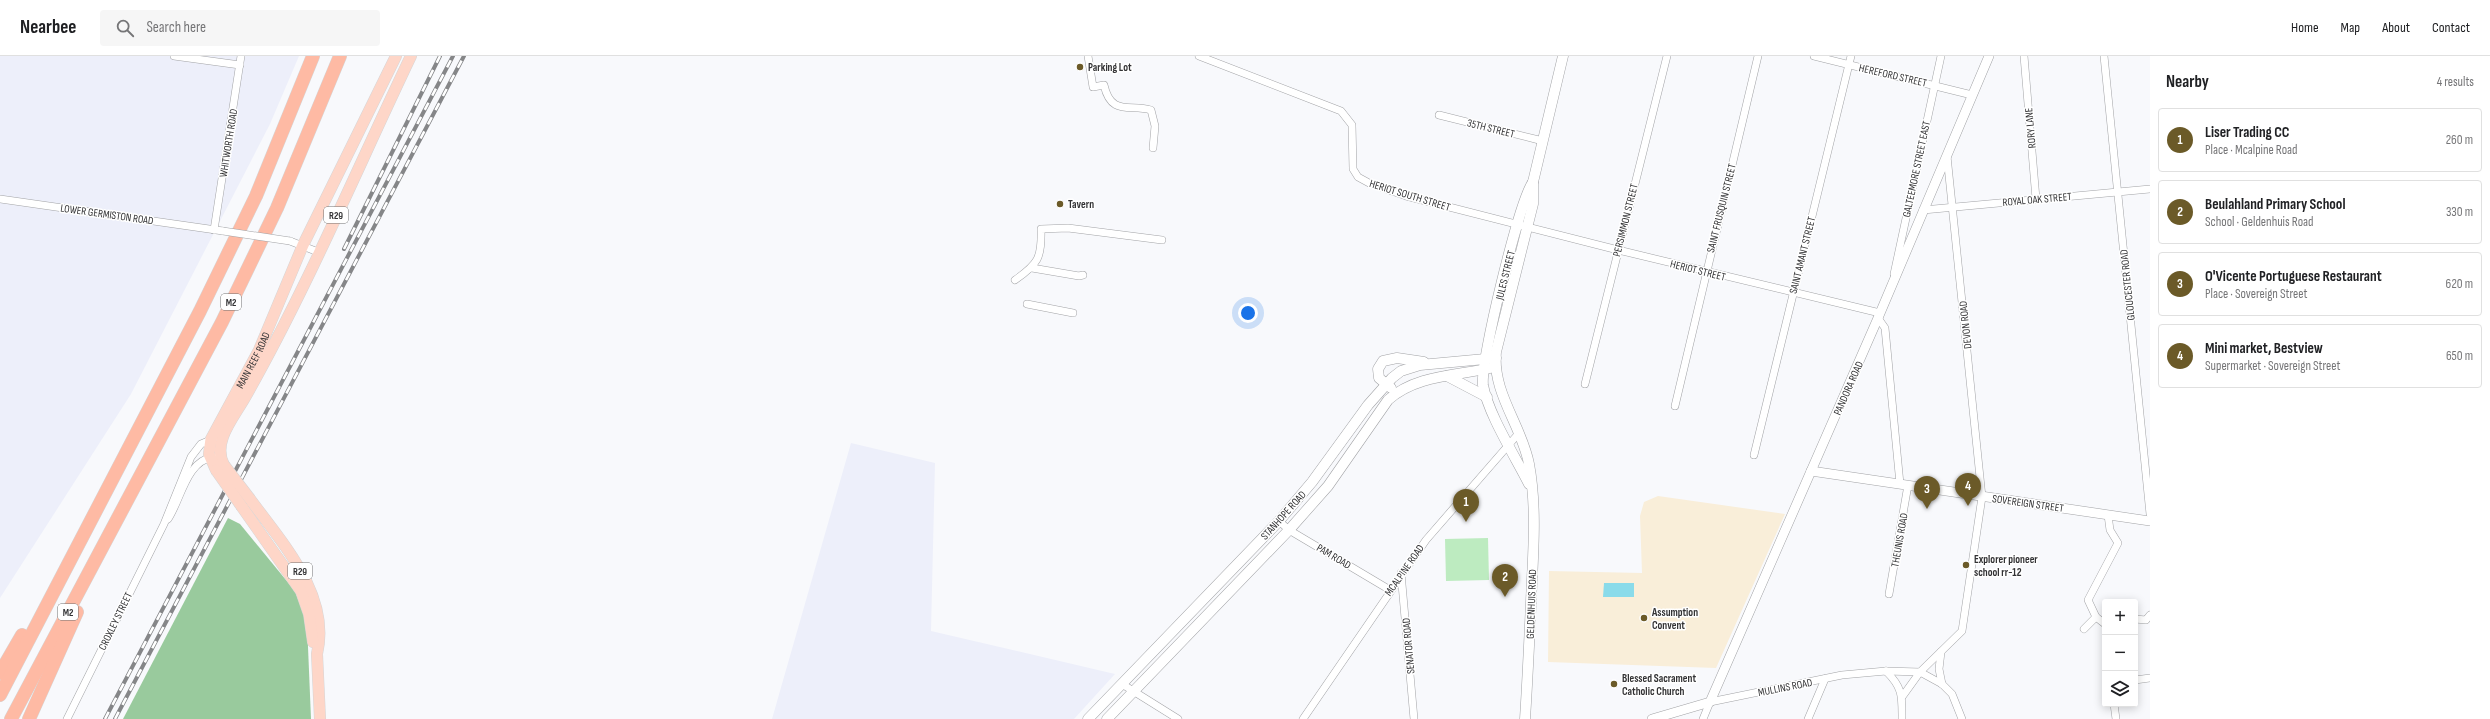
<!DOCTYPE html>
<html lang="en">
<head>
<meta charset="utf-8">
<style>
  body { margin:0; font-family:"Sofia Sans Condensed",sans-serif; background:#f6f6f6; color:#202124 }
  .controls { position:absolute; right:12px; bottom:12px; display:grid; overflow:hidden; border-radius:4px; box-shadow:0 2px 10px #0003 }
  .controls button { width:36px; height:36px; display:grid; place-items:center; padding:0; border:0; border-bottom:1px solid #e0e0e0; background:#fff; color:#202124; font:20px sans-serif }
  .you { position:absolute; left:1248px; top:257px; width:14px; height:14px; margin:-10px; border:3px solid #fff; border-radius:50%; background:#1a73e8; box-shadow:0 0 0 6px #1a73e833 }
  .badge { display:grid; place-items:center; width:26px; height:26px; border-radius:50%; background:#6b5a28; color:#fff; font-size:13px; font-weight:700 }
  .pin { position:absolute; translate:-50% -33px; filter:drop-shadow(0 1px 2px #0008) }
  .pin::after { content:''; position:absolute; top:21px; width:14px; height:12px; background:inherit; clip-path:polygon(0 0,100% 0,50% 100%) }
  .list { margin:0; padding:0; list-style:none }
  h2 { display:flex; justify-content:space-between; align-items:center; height:52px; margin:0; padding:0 16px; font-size:17px }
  h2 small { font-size:13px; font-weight:400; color:#757577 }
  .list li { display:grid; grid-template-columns:26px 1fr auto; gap:12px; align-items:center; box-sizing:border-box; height:64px; margin:0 8px 8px; padding:0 8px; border:1px solid #e0e0e0; border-radius:4px }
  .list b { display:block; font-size:15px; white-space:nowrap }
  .list p { margin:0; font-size:13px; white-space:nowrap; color:#757577 }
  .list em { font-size:13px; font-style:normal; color:#757577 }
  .icon { flex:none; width:22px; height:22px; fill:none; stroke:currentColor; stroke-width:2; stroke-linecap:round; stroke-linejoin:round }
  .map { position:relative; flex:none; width:2150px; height:663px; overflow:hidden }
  header { display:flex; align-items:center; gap:24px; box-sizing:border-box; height:56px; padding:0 20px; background:#fff; border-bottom:1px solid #e0e0e0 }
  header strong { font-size:19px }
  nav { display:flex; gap:22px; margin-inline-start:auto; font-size:14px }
  .search { width:280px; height:36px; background:#f6f6f6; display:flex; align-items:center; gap:10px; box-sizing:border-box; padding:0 14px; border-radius:4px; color:#757577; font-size:15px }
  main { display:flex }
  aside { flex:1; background:#fff }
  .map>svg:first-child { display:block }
  .built { fill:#edeffa }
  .education { fill:#f9eed9 }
  .green { fill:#bdebc0 }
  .forest { fill:#99ca9d }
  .water { fill:#8adbea }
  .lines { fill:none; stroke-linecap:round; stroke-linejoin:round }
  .minor-casing { stroke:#a2a3a6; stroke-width:8 }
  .tertiary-casing { stroke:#a2a3a6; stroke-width:10 }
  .secondary-casing { stroke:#a2a3a6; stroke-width:11 }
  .primary-casing { stroke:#d6d6d6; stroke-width:12 }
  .motorway-casing { stroke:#d6d6d6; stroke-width:14 }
  .minor { stroke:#fff; stroke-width:7 }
  .tertiary { stroke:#fff; stroke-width:9 }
  .secondary { stroke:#fff; stroke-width:10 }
  .primary { stroke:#fed6c8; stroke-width:11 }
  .motorway { stroke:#febaa4; stroke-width:13 }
  .rail-casing { stroke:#858688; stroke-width:4 }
  .rail { stroke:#fff; stroke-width:2.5; stroke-dasharray:8; stroke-linecap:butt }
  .minor-bridge-casing { stroke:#a2a3a6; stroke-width:8; stroke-linecap:butt }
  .primary-bridge-casing { stroke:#d6d6d6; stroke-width:12; stroke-linecap:butt }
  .minor-bridge { stroke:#fff; stroke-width:7 }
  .primary-bridge { stroke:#fed6c8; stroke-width:11 }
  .poi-dot { fill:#6b5a28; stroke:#fff; stroke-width:1.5 }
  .labels { text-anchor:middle; stroke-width:3; stroke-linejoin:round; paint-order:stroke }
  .shield { fill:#fff; stroke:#707071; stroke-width:1 }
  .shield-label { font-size:10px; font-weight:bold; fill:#323234 }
  .poi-label { font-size:11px; font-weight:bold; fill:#323234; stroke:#fff; text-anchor:start }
  .street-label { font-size:11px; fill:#323234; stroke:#fff }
</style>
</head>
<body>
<header>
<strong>Nearbee</strong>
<div class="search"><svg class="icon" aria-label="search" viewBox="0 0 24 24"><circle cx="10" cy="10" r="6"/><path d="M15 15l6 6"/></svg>Search here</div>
<nav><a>Home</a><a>Map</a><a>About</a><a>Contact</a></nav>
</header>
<main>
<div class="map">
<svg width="2150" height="663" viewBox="0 0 2150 663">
  <rect width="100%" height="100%" fill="#f8f9fc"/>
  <!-- built -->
  <g class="built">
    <path d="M0,0H299L270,68L131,338L0,542Z"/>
    <path d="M851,387L935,407L931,575L1115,618L1074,663H772Z"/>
  </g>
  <!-- education -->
  <path class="education" d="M1658,440L1785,458L1716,612L1548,606L1549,515L1642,517L1640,460L1644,446Z"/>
  <!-- green -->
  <path class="green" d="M1488,482L1489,524L1446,525L1445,483Z"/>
  <!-- forest -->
  <path class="forest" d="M228,462L240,468L295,535L307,567L311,663H123Z"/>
  <!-- water -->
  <path class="water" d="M1604,527H1634V541H1603Z"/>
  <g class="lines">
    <defs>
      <g id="minor">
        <path d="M174,0L240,9"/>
        <path d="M1088,0L1093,31L1104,29C1111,60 1129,48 1151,54L1155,70L1153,92"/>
        <path d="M1199,0L1341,55L1352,69L1353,113L1358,121L1369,127L1406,140L1618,194L1880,257"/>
        <path d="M1814,0L1972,39"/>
        <path d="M2024,0L2036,143"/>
        <path d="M2104,0L2150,458"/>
        <path d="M1439,59L1543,85"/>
        <path d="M0,143L223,175"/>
        <path d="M1923,154L2150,133"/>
        <path d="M214,174L241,0"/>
        <path d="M290,185L318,196"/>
        <path d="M1032,212L1079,220L1083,219"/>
        <path d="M1894,218L1941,0"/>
        <path d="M1015,224C1038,208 1042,202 1041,173L1068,172L1162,184"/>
        <path d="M1027,248L1073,257"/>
        <path d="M1878,262L1885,272L1900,428"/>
        <path d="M1585,328L1667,0"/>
        <path d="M1675,350L1758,0"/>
        <path d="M1754,399L1851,0"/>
        <path d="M168,463C181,444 186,405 213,401"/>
        <path d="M1279,465L1289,474L1390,534"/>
        <path d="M1401,517L1414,663"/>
        <path d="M1889,538L1908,429"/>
        <path d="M2135,563L2146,564L2150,559"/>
        <path d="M2105,568L2096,561L2088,544L2118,487L2110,474L2108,459"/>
        <path d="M2084,573L2096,561"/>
        <path d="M1941,596L1939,613L1942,628"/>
        <path d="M1886,615C1903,632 1902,640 1902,663"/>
        <path d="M2135,624L2150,622"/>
        <path d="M1122,628L1178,663"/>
        <path d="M1902,641L1920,616L1962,575L1982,441L1947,100"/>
        <path d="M2114,648L2116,663"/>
        <path d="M67,663L164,468L191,401L201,388L213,383"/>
        <path d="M1303,663L1426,484L1519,377"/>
        <path d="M1703,663L1710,646L1842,619L1886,615L1920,616L1942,628L1952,638L1962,663"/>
        <path d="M1808,663L1825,623"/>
      </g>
      <g id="tertiary">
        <path d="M1811,415L2150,465"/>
        <path d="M1652,663L1710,646L1878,262L1989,0"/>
      </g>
      <g id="secondary">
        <path d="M1447,320L1487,341"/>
        <path d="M1391,332L1379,322L1378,313L1383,305L1397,302L1424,306"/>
        <path d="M1529,428C1515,400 1488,358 1483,329C1480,306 1519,146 1533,126"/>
        <path d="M1088,663L1279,465L1312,426L1368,349L1392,322L1401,315L1420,309L1496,302"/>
        <path d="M1107,663L1289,474L1328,430L1388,344C1417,318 1459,320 1495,311"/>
        <path d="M1525,663C1528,617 1530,570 1532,524C1534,485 1536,446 1529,408C1522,370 1492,337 1496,296L1533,148V126L1563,0"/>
      </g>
      <g id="primary">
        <path d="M224,409C211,385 236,359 247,338C308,230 357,113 411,0"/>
        <path id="s1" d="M216,414L209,398L211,383L259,294L303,189L396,0"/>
        <path d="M250,443C282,487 331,539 317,598L320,663"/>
        <path d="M242,451L301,535L309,558L313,586"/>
      </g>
      <g id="motorway">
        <path d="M0,617L22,579"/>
        <path d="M0,639L200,255L256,140L313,0"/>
        <path d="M11,663L222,266L277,152L340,0"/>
        <path d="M29,663L77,556"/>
      </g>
    </defs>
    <!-- minor casing -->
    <use href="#minor" class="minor-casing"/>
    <!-- tertiary casing -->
    <use href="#tertiary" class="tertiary-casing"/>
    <!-- secondary casing -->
    <use href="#secondary" class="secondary-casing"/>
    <!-- primary casing -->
    <use href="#primary" class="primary-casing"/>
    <!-- motorway casing -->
    <use href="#motorway" class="motorway-casing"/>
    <!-- minor -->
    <use href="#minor" class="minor"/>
    <!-- tertiary -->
    <use href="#tertiary" class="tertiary"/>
    <!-- secondary -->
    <use href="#secondary" class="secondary"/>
    <!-- primary -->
    <use href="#primary" class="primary"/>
    <!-- motorway -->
    <use href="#motorway" class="motorway"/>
    <defs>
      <g id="rail">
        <path d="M344,193L440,0"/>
        <path d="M105,663L453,0"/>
        <path d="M115,663L464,0"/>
      </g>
    </defs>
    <!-- rail casing -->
    <use href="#rail" class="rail-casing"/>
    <!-- rail -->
    <use href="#rail" class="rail"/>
    <defs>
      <path id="minor-bridge" d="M223,175L290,185"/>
      <g id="primary-bridge">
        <path d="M224,409L250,443"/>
        <path d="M216,414L242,451"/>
      </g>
    </defs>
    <!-- minor-bridge casing -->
    <use href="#minor-bridge" class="minor-bridge-casing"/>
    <!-- primary-bridge casing -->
    <use href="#primary-bridge" class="primary-bridge-casing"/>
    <!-- minor-bridge -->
    <use href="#minor-bridge" class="minor-bridge"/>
    <!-- primary-bridge -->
    <use href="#primary-bridge" class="primary-bridge"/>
  </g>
  <!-- markers -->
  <g class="poi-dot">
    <circle cx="1080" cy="11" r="4"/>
    <circle cx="1060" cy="148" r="4"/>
    <circle cx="1966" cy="509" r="4"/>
    <circle cx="1644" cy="562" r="4"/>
    <circle cx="1614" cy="628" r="4"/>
  </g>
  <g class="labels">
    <!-- shield labels -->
    <g class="shield">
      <rect x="324" y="151" width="24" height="16" rx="3"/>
      <rect x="221" y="238" width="20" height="16" rx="3"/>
      <rect x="288" y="507" width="24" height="16" rx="3"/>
      <rect x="58" y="548" width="20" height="16" rx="3"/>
    </g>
    <g class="shield-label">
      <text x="336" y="163">R29</text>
      <text x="231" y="250">M2</text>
      <text x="300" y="519">R29</text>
      <text x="68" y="560">M2</text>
    </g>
    <!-- poi labels -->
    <g class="poi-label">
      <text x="1088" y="15">Parking Lot</text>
      <text x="1068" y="152">Tavern</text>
      <text x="1974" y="507">Explorer pioneer<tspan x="1974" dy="13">school rr-12</tspan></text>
      <text x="1652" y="560">Assumption<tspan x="1652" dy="13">Convent</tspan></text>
      <text x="1622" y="626">Blessed Sacrament<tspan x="1622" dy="13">Catholic Church</tspan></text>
    </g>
    <!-- street labels -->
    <g class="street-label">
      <text transform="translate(1893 19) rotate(13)" y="4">HEREFORD STREET</text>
      <text transform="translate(1491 72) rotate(14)" y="4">35TH STREET</text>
      <text transform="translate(2030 72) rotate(-95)" y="4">RORY LANE</text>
      <text transform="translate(228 87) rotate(-81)" y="4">WHITWORTH ROAD</text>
      <text transform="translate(1916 113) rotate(-78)" y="4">GALTEEMORE STREET EAST</text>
      <text transform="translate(1410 139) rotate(17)" y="4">HERIOT SOUTH STREET</text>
      <text transform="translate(2037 143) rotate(-5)" y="4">ROYAL OAK STREET</text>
      <text transform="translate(1721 152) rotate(-76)" y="4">SAINT FRUSQUIN STREET</text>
      <text transform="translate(107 158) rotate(8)" y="4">LOWER GERMISTON ROAD</text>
      <text transform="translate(1625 164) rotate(-76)" y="4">PERSIMMON STREET</text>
      <text transform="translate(1802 199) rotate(-76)" y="4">SAINT AMANT STREET</text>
      <text transform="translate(1698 214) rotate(14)" y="4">HERIOT STREET</text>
      <text transform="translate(1505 219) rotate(-76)" y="4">JULES STREET</text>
      <text transform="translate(2127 229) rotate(-96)" y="4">GLOUCESTER ROAD</text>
      <text transform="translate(1965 269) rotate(-96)" y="4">DEVON ROAD</text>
      <text dy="4" stroke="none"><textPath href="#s1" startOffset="122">MAIN REEF ROAD</textPath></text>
      <text transform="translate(1848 332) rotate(-66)" y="4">PANDORA ROAD</text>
      <text transform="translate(2028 447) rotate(8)" y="4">SOVEREIGN STREET</text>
      <text transform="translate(1283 459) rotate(-48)" y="4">STANHOPE ROAD</text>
      <text transform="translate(1899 484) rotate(-80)" y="4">THEUNIS ROAD</text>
      <text transform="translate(1334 500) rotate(31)" y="4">PAM ROAD</text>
      <text transform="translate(1404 514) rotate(-55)" y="4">MCALPINE ROAD</text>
      <text transform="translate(1531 548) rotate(-88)" y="4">GELDENHUIS ROAD</text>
      <text transform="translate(115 565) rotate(-64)" y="4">CROXLEY STREET</text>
      <text transform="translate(1408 590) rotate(-95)" y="4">SENATOR ROAD</text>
      <text transform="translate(1785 631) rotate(-11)" y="4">MULLINS ROAD</text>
    </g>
  </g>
</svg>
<div class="controls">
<button>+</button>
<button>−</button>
<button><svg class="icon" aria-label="layers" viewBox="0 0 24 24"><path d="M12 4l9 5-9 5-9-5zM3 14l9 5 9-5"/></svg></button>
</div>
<div class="you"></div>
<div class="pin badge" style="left:1466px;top:466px">1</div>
<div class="pin badge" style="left:1505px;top:541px">2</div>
<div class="pin badge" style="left:1927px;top:453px">3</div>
<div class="pin badge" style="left:1968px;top:450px">4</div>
</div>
<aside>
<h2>Nearby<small>4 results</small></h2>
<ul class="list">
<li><span class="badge">1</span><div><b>Liser Trading CC</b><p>Place · Mcalpine Road</p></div><em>260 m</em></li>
<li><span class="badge">2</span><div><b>Beulahland Primary School</b><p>School · Geldenhuis Road</p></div><em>330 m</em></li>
<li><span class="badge">3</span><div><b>O'Vicente Portuguese Restaurant</b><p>Place · Sovereign Street</p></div><em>620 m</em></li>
<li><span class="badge">4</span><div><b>Mini market, Bestview</b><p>Supermarket · Sovereign Street</p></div><em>650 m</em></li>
</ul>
</aside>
</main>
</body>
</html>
